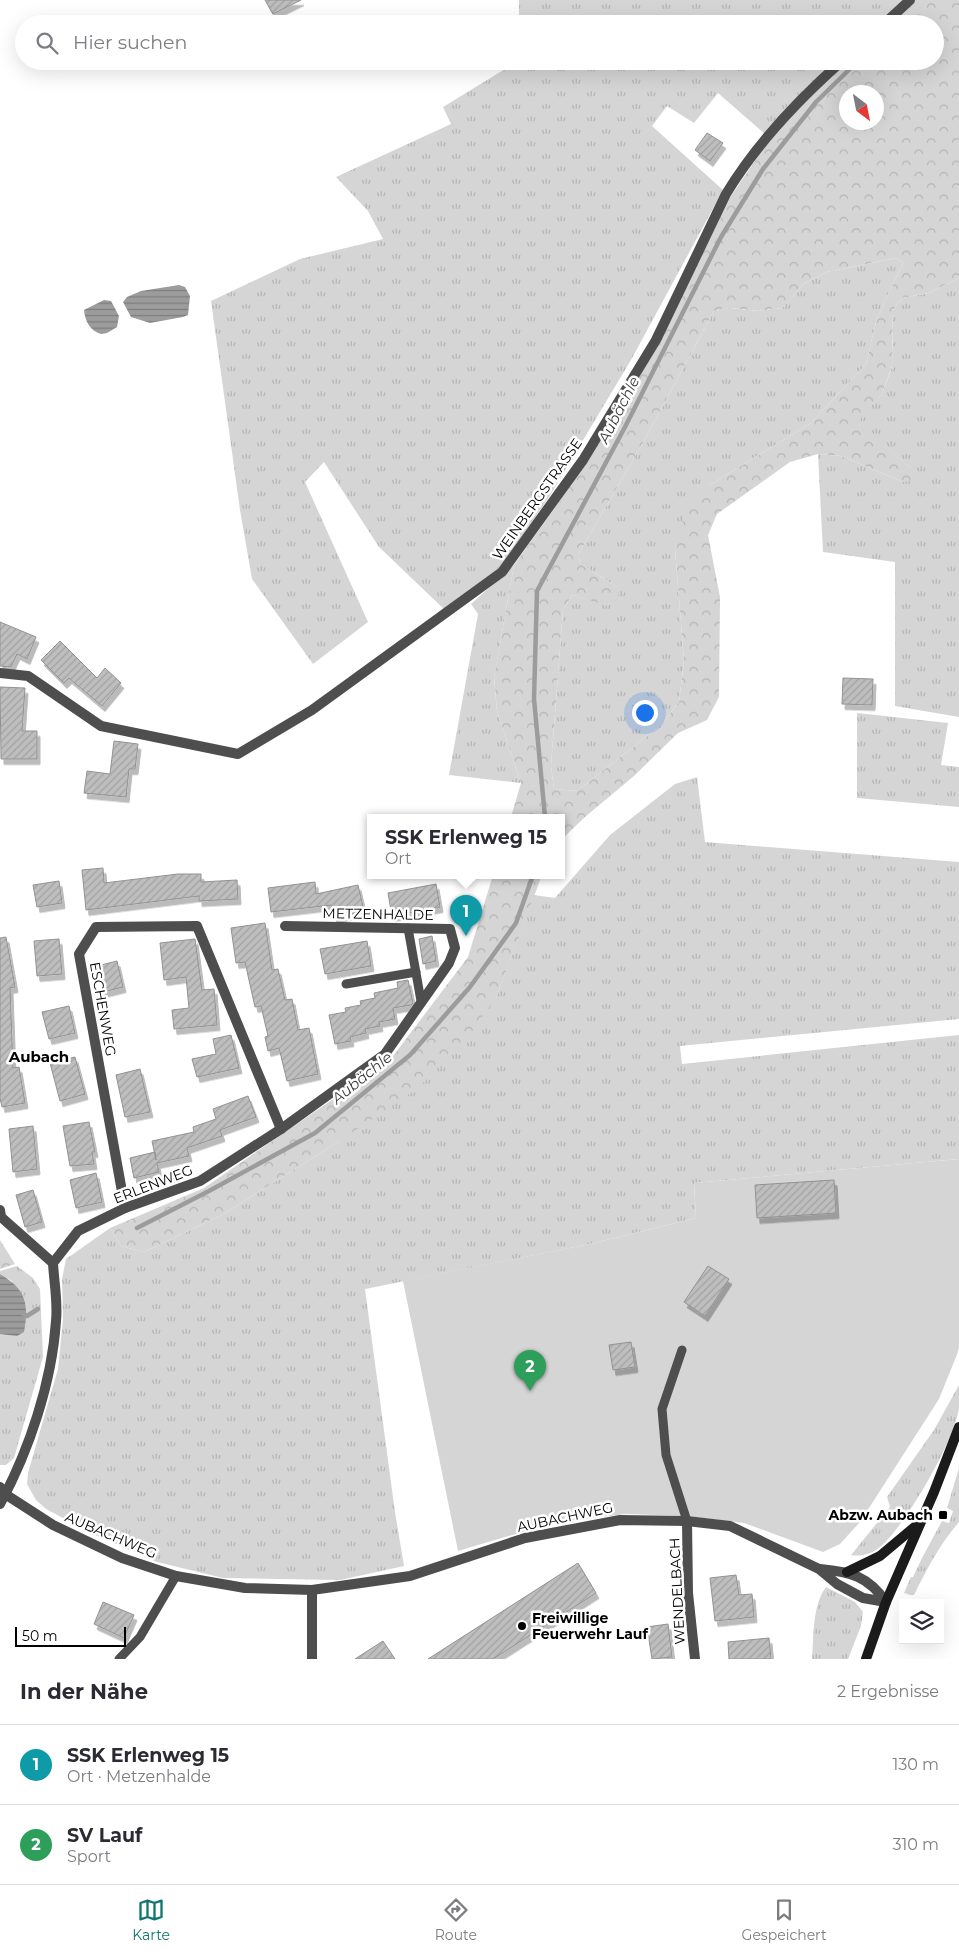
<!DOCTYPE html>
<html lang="de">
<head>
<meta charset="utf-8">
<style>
  body { margin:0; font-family:Montserrat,sans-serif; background:#f7f7f7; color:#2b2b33 }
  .controls { position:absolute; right:15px; bottom:15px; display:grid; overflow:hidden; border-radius:0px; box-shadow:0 5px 20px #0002 }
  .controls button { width:45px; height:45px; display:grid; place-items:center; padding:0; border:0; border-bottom:1px solid #e1e1e2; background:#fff; color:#2b2b33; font:25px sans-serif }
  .compass { position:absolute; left:839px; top:85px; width:45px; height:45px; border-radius:50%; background:#fff; box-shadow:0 5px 20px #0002; rotate:148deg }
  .scale { position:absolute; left:15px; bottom:12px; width:111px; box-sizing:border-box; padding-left:5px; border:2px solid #000; border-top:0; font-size:14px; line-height:18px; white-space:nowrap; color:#000; -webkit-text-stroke:4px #fff; paint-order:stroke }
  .you { position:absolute; left:644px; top:712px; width:18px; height:18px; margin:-12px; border:4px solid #fff; border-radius:50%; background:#1a73e8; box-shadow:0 0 0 8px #1a73e833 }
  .badge { display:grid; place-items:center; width:32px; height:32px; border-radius:50%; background:#0f766e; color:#fff; font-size:16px; font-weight:700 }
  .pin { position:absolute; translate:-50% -41px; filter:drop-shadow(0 1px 2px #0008) }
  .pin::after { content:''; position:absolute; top:26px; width:18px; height:15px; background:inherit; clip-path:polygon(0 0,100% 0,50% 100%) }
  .popup { position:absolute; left:367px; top:814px; width:198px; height:65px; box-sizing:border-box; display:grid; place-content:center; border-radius:0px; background:#fff; filter:drop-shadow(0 1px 4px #0005); font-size:16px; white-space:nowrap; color:#7c7c81 }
  .popup b { font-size:19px; color:#2b2b33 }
  .popup::after { content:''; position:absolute; left:50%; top:100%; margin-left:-10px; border:10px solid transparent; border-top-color:#fff }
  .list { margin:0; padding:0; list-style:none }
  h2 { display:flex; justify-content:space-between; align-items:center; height:65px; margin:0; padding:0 20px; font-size:21px }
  h2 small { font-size:16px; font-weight:400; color:#7c7c81 }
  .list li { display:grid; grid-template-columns:32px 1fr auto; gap:15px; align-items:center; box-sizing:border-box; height:80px; padding:0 20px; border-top:1px solid #e1e1e2 }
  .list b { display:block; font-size:19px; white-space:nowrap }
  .list p { margin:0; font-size:16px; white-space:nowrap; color:#7c7c81 }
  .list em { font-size:16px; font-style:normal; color:#7c7c81 }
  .icon { flex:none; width:28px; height:28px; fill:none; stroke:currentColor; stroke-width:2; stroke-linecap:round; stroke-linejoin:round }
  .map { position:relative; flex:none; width:959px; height:1659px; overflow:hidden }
  .search { position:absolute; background:#fff; box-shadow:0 5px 20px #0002; left:15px; right:15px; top:15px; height:55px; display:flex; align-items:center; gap:12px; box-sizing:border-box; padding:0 18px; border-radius:28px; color:#7c7c81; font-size:19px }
  .sheet { height:225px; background:#fff }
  nav { display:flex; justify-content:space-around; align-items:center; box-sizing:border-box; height:70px; border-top:1px solid #e1e1e2; background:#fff; font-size:14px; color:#7c7c81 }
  nav a { display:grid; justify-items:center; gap:2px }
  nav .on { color:#0f766e }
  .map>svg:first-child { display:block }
  .grass { fill:url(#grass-tufts) }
  .forest { fill:url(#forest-crowns); fill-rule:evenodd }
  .pitch { fill:#d5d5d5 }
  .water { fill:url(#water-rules) }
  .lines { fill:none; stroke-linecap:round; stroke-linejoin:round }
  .stream { stroke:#9c9c9c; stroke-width:4.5 }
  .building { fill:url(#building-hatch); stroke:#929292; filter:url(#shadow) }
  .service { stroke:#4e4e4e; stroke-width:9 }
  .minor { stroke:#4e4e4e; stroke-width:10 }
  .secondary { stroke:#1b1b1b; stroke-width:10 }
  .poi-dot { fill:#000; stroke:#fff; stroke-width:2 }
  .labels { text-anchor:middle; stroke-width:5; stroke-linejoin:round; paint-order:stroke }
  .street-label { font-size:14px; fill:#000; stroke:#fff }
  .poi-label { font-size:14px; font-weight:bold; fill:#000; stroke:#fff; text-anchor:end }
  .water-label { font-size:15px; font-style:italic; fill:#3d3d3d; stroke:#fff }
  .neighbourhood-label { font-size:15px; font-weight:bold; fill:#000; stroke:#fff }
</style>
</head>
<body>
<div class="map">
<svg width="959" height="1659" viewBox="0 0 959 1659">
  <defs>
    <pattern id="grass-tufts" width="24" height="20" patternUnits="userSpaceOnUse" patternTransform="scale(1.25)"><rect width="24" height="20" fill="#d5d5d5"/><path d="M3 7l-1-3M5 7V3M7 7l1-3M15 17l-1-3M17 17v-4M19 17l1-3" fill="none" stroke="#b5b5b5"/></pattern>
    <pattern id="forest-crowns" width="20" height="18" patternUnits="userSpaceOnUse" patternTransform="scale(1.25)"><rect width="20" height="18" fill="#d5d5d5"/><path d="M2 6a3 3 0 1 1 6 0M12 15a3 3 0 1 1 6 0" fill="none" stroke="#b5b5b5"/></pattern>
    <pattern id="water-rules" width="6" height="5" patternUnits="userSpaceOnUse" patternTransform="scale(1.25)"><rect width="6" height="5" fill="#9c9c9c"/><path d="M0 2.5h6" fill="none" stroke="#7d7d7d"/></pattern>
    <pattern id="building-hatch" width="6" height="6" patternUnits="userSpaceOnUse" patternTransform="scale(1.25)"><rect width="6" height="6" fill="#bebebe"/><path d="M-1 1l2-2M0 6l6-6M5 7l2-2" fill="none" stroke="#a2a2a2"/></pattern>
    <filter id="shadow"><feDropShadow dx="3" dy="5.5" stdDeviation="0" flood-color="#0004"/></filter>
  </defs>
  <rect width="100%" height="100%" fill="#fff"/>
  <!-- grass -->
  <g class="grass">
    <path d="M519,0H904L878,24H519Z"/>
    <path d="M518,61H836L765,134L718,93L694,123L667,106L652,126L723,190L631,360L549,497L502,565L483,583L445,610L379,547L324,462L305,482L368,622L313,664L252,579L240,510L211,301L300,259L383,239L368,211L336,177L451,124L443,107Z"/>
    <path d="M896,258L903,263L877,318L866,364L811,423L710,485L675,549L684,661L679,702L661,725L577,791L554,789L551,766L563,610L572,595L608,605L617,587L581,564L579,553L640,448L714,311L730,308L759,311L782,308L805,283L827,272Z"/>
    <path d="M959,278V717L895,706V562L823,552L818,454L841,456L903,482L911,468L859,428L860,418L882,394L892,367L893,310L902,298L929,293Z"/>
    <path d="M514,565L494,678L497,711L521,783L449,775L478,614L471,604Z"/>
    <path d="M857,713L948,723L941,765L959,767V807L857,798Z"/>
    <path d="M697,777L705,842L959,862V1019L680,1046L682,1064L959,1035V1159L694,1183L696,1218L590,1244L365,1289L395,1512L404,1566L340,1580L279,1579L223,1578L157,1562L93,1534L46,1509L36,1500L27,1484L28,1473L58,1369L63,1319L62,1279L66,1259L110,1228L121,1246L144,1252L222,1215L338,1142L496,998L534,895L555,898L610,835L675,784Z"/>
    <path d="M17,1266L33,1278L40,1289L43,1357L14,1458L6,1465H0V1334L12,1281L0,1274V1271Z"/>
    <path d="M959,1385C959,1393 959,1401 959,1408C955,1440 904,1528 880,1547C871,1554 862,1557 851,1555L890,1507L887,1497L934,1430Z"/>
    <path d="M959,1468V1522C940,1544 927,1569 914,1595H910L904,1593L911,1577H913L922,1558L942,1521L949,1523L953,1511L947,1508Z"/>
    <path d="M826,1587L855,1602L863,1612L861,1626L848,1659H812C814,1636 812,1606 826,1587Z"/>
  </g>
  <!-- forest -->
  <g class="forest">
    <path d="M915,0H959V278L929,293L902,298L893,310L892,366L882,394L861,418L859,427L911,468L912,481L903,482L841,456L818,454L790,462L717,514L708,535L720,597L719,697L707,720L678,733L634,776L585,817L561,840V817H511L521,783L497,711L494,677L514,565L559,502L617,413L707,245L731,196L770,139L823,77L845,61H935V24H889ZM846,92H876V122H846ZM896,258L903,263L877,318L866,364L811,423L710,485L685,513L675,549L684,661L679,702L661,725L577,791L554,789L551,766L563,610L572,595L608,606L619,598L617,587L581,564L579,553L640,448L714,311L730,308L759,311L782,308L805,283L827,272Z"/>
    <path d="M493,875H542L496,998L467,1038L418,1088L338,1142L222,1215L144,1252L121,1246L110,1228L204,1188L390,1060L468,957Z"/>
    <path d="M0,1240L15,1264L0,1269Z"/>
  </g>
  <!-- pitch -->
  <path class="pitch" d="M959,1159V1348L956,1357L939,1399L860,1522L840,1544L823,1552L744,1523L688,1516L626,1514L575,1520L529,1530L458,1551L403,1281L590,1244L696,1218L694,1183Z"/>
  <!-- water -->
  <g class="water">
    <path d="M179,285L185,287L190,296L188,315L183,317L150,323L131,317L123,302L127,297L141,291Z"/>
    <path d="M104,300L111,301L119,316L117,327L107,333L101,334C90,331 85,321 84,310Z"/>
    <path d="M0,1274C26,1289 29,1304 24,1332L17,1336L0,1334Z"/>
  </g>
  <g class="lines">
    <!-- stream -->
    <g class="stream">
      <path d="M545,817L534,699L537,591L625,427L721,237L763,169L816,102L858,61"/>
      <path d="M137,1228L209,1191L315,1133L410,1055L470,987L516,923L533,875"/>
      <path d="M23,1314L27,1316L38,1309"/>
    </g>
  </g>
  <!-- building -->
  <g class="building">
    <path d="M265,0H301L273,14Z"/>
    <path d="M707,133L723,143L710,161L695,150Z"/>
    <path d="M0,622L36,637L27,659L17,654L11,667L0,666Z"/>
    <path d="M60,641L97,678L105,668L121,683L102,706L69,678L64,683L41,660Z"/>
    <path d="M843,678L873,679L872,705L842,704Z"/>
    <path d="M0,687L25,688L22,731H37V759H1Z"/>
    <path d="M114,741L138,744L135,769H129L126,797L84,793L87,771L110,774Z"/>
    <path d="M103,868L104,883L178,874H201V882L237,880L238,899L199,901V896L86,910L82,870Z"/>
    <path d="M59,881L62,903L37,907L33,885Z"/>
    <path d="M315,882L316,894L358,885L364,911L334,918L331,905L271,912L268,888Z"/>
    <path d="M436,884L440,907L392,916L388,893Z"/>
    <path d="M265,923L272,970L278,969L285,1000L292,999L298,1030L309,1028L318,1074L287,1081L279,1048L268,1051L265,1037L268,1036L261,1006L255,1007L245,962L236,963L231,928Z"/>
    <path d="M432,936L436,961L423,964L419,939Z"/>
    <path d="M6,937L15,987L10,988L13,1068L19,1067L25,1103L2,1107L0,1098V938Z"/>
    <path d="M59,939L62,974L37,976L34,941Z"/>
    <path d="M195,939L202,990L214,989L217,1025L174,1029L172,1010L189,1008L186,977L164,980L160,943Z"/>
    <path d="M367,941L371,966L325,974L320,949Z"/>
    <path d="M117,961L123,987L103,992L97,966Z"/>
    <path d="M408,980L413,1003L411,1005L393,1008L395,1019L379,1022L380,1026L365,1029L366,1033L350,1037L351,1041L335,1044L329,1015L346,1012L345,1008L361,1005L360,1001L375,998L374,993L398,988L397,982Z"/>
    <path d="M69,1006L75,1033L49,1039L42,1012Z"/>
    <path d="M231,1035L239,1068L197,1077L192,1059L216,1054L213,1039Z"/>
    <path d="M75,1057L85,1094L60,1101L50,1063Z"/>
    <path d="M140,1069L150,1112L125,1117L116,1075Z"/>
    <path d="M248,1096L256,1117L220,1130L222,1136L187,1148L189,1156L157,1163L159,1172L134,1178L130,1158L155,1152L156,1160L152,1141L194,1132L193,1127L216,1119L213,1109Z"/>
    <path d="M89,1122L95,1152H92L94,1164L70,1166L63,1126Z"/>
    <path d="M33,1126L37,1169L13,1172L9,1129Z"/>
    <path d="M96,1173L102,1202L76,1208L70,1180Z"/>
    <path d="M834,1180L836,1213L757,1218L755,1185Z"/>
    <path d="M33,1190L42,1222L25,1227L16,1195Z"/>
    <path d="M708,1266L729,1279L705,1316L684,1302Z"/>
    <path d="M631,1342L635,1367L613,1370L609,1345Z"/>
    <path d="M578,1563L596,1593L493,1659H428Z"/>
    <path d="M736,1575L739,1595L752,1594L754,1617L715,1621L710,1578Z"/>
    <path d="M103,1602L134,1615L124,1638L94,1624Z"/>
    <path d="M668,1624L672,1657L652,1659L647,1627Z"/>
    <path d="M769,1638L771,1659H729L728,1642Z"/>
    <path d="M383,1641L395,1659H355Z"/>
  </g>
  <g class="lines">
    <!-- service -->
    <g class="service">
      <path d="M408,928L421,1001"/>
      <path d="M346,984L416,972"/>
      <path d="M682,1350L662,1409L666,1455L687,1521"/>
      <path d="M119,1659L140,1637L176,1576"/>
    </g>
    <!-- minor -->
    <g class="minor">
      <path d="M884,24L910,0"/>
      <path d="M0,673L28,676L101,726L238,754L312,710L502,572L583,460L656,340L726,194C756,144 798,100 842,61"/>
      <path d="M125,1208L79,954L96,927L197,926L281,1129"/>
      <path d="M0,1210L1,1217L53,1263"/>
      <path d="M0,1487L5,1494L53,1525L122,1558L176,1576L245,1588L312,1590L410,1576L525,1538L620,1520L687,1521L730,1526L819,1569L837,1584L863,1598L886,1602"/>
      <path d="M0,1504C29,1451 52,1382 56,1321C58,1302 54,1282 53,1263L78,1231L125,1208L200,1181L281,1129L385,1054L449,963L455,948L450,929L285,926"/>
      <path d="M687,1521L688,1593L695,1659"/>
      <path d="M820,1569C851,1572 868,1576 886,1602"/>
      <path d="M312,1659V1590"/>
    </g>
    <!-- secondary -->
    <g class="secondary">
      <path d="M847,1572L880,1556L917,1525"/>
      <path d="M866,1659L886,1602L934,1492L959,1427"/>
    </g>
  </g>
  <!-- markers -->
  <g class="poi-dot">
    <rect x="938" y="1510" width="10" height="10" rx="2.5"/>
    <circle cx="522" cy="1626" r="5"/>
  </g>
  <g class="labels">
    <!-- street labels -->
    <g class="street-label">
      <text transform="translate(537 499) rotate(-55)" y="5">WEINBERGSTRASSE</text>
      <text transform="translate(378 914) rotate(1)" y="5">METZENHALDE</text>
      <text transform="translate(103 1009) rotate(80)" y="5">ESCHENWEG</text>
      <text transform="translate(153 1184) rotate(-21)" y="5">ERLENWEG</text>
      <text transform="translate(565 1517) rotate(-12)" y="5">AUBACHWEG</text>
      <text transform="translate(111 1535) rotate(23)" y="5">AUBACHWEG</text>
      <text transform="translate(677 1591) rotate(-93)" y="5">WENDELBACH</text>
    </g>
    <!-- poi labels -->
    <g class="poi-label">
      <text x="933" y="1520">Abzw. Aubach</text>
      <text x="532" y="1623" text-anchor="start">Freiwillige<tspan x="532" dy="16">Feuerwehr Lauf</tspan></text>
    </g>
    <!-- water labels -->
    <g class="water-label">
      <text transform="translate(619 410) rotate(-63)" y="5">Aubächle</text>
      <text transform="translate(362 1078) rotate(-39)" y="5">Aubächle</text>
    </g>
    <!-- neighbourhood labels -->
    <g class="neighbourhood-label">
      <text x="39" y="1062">Aubach</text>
    </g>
  </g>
</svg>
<div class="controls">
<button><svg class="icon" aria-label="layers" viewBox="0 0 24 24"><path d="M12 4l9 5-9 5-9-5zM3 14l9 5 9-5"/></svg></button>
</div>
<svg class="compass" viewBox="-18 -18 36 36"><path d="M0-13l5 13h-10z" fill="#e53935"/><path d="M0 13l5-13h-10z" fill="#7c7c81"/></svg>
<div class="scale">50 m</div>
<div class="you"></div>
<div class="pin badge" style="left:466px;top:936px;background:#0f9aa8">1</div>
<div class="popup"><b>SSK Erlenweg 15</b>Ort</div>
<div class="pin badge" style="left:530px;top:1391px;background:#2e9e5b">2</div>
<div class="search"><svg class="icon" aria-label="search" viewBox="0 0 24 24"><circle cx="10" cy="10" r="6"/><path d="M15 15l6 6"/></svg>Hier suchen</div>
</div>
<section class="sheet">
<h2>In der Nähe<small>2 Ergebnisse</small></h2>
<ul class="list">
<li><span class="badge" style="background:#0f9aa8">1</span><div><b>SSK Erlenweg 15</b><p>Ort · Metzenhalde</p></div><em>130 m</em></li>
<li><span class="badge" style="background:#2e9e5b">2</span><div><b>SV Lauf</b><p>Sport</p></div><em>310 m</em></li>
</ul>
</section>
<nav>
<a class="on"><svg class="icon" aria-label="map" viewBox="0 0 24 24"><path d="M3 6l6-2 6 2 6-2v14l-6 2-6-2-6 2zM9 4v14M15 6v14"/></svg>Karte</a>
<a><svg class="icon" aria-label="directions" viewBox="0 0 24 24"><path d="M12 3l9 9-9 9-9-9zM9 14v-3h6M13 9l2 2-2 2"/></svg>Route</a>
<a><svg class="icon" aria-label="saved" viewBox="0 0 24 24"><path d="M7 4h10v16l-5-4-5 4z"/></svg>Gespeichert</a>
</nav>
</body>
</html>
